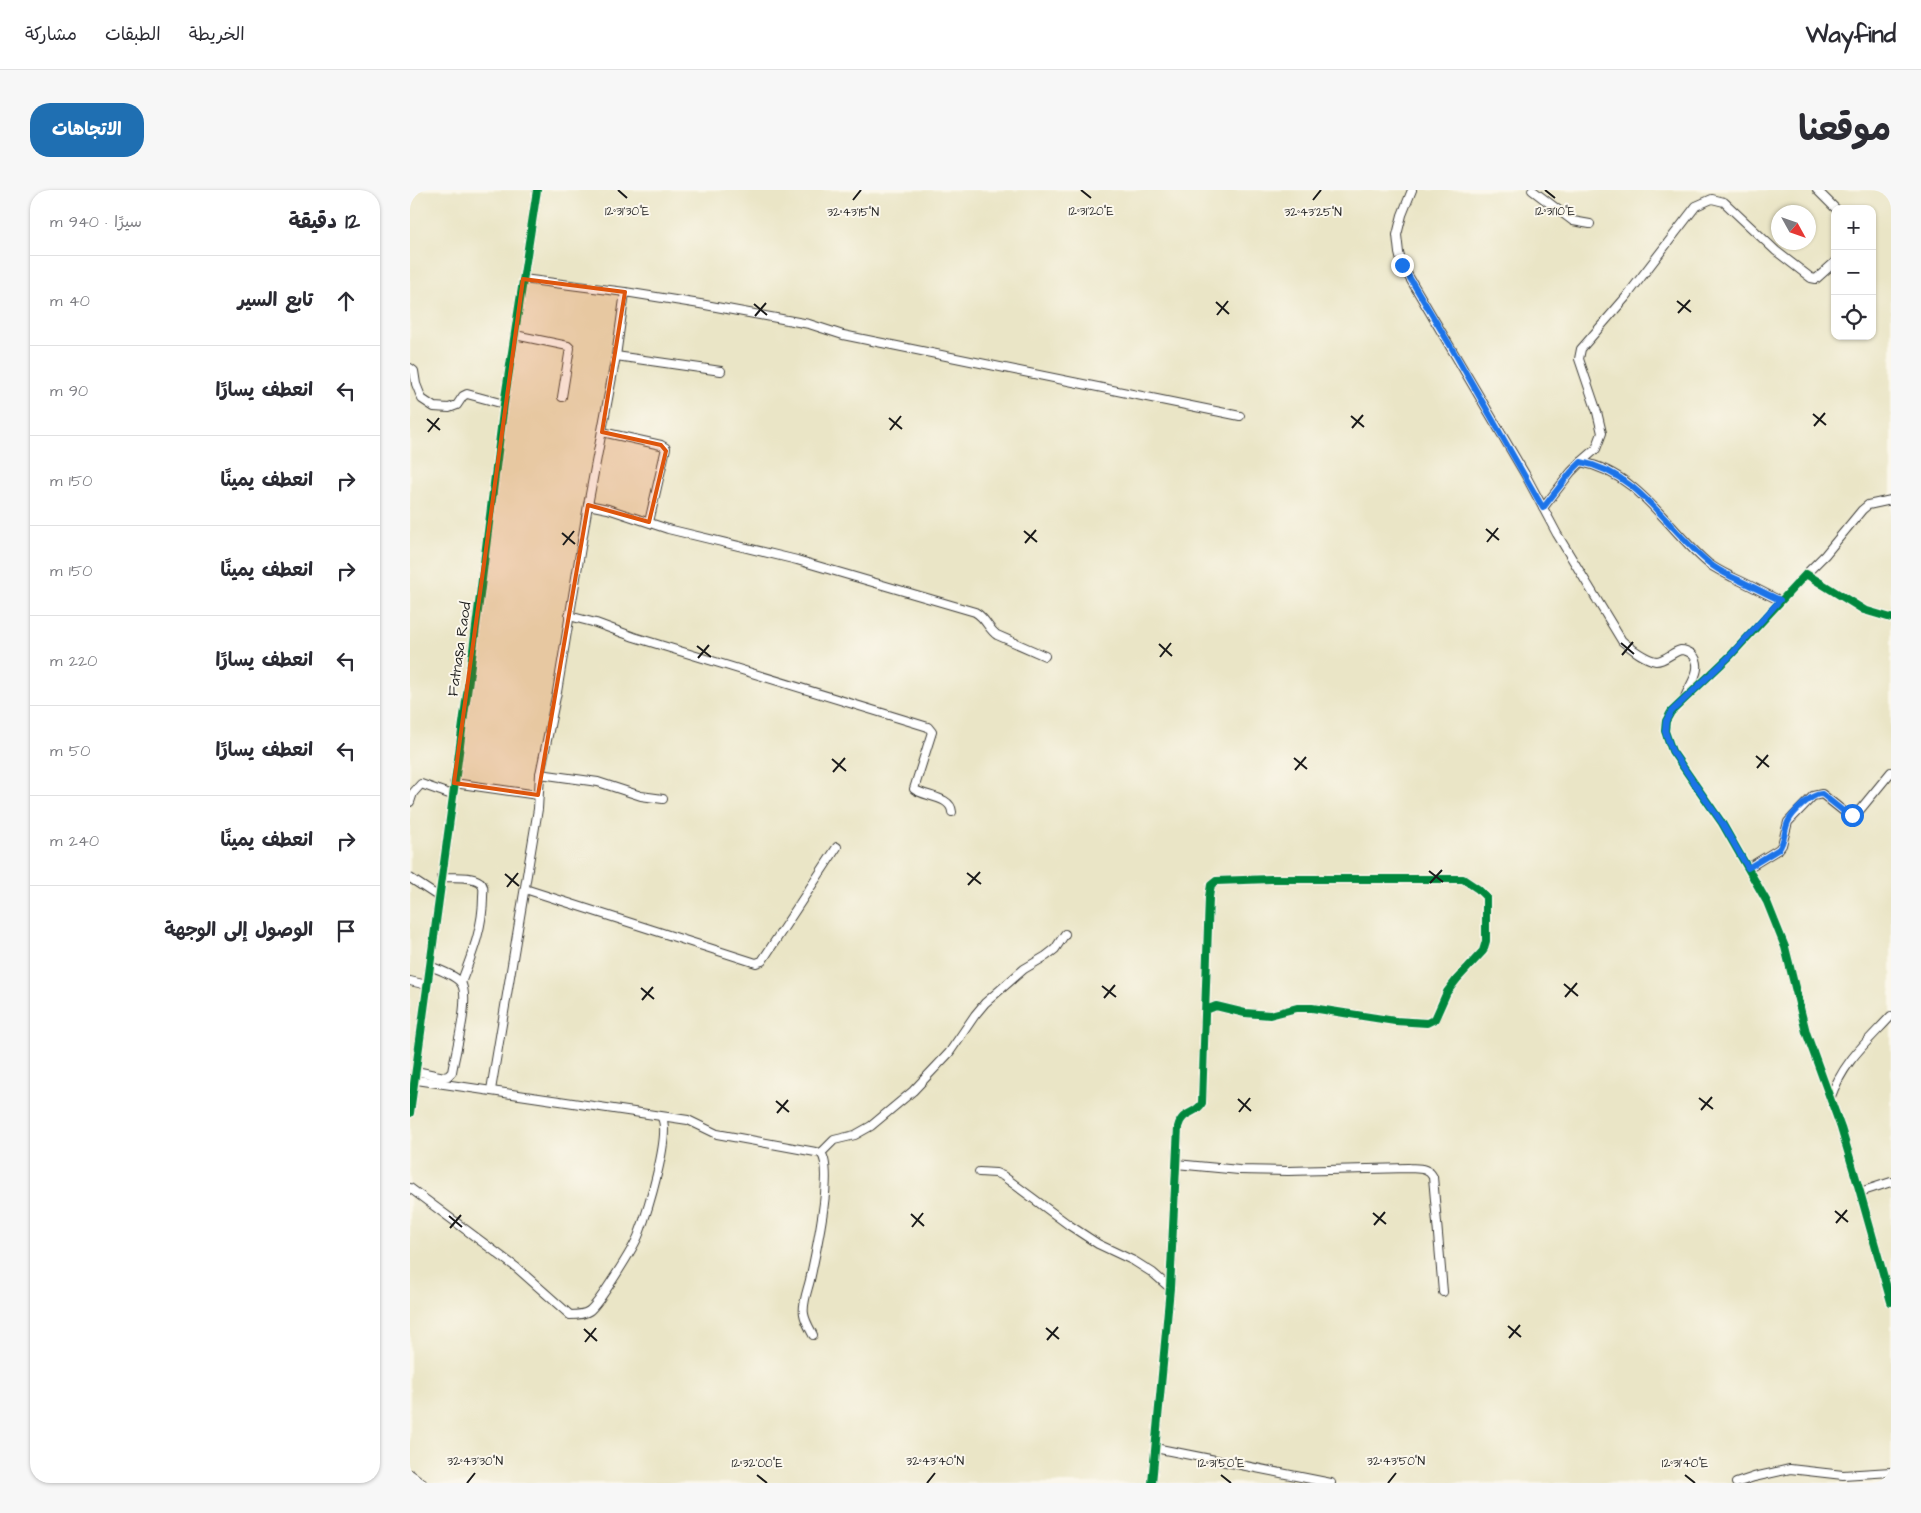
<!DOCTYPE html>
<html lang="ar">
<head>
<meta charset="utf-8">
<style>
  body { margin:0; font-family:"Architects Daughter","Playpen Sans Arabic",sans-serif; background:#f7f7f7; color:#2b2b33; direction:rtl }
  .controls { position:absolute; right:15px; top:15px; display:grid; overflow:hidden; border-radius:10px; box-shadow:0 1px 4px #0004 }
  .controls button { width:45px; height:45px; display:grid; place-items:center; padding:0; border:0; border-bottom:1px solid #e1e1e2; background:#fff; color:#2b2b33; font:25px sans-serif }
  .compass { position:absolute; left:1361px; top:15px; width:45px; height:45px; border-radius:50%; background:#fff; box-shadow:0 1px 4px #0004; rotate:130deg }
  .stop { position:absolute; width:15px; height:15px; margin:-11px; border:4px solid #1a73e8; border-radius:50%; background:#fff }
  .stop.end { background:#1a73e8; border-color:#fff; box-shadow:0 1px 5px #0008 }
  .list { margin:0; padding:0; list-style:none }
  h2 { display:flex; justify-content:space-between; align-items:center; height:65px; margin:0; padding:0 20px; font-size:21px }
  h2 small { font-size:16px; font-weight:400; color:#7c7c81 }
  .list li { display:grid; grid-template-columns:32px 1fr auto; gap:15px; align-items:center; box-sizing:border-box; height:90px; padding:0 20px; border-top:1px solid #e1e1e2 }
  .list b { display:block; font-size:19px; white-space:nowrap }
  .list em { font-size:16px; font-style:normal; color:#7c7c81 }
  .icon { flex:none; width:28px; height:28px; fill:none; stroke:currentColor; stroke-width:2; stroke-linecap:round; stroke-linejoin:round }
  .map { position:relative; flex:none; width:1481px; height:1293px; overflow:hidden; direction:ltr; border-radius:20px }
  header { display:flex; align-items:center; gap:30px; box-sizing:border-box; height:70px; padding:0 25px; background:#fff; border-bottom:1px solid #e1e1e2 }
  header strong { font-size:24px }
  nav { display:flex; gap:28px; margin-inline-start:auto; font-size:18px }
  .intro { display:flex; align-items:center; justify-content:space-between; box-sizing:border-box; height:120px; padding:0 30px }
  h1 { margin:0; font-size:35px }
  .button { padding:12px 22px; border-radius:20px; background:#1f6fb2; color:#fff; font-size:18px; font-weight:700 }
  main { display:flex; gap:30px; padding:0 30px }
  aside { flex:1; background:#fff; border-radius:20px; box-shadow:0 1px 4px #0004 }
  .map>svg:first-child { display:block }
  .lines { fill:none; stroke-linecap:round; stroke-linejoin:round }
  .street-casing { stroke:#3b3a36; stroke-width:10 }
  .street { stroke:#fff; stroke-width:8 }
  .cycleway-casing { stroke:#fbf7ec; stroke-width:11 }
  .cycleway { stroke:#00873e; stroke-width:8 }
  .route { stroke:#1a73e8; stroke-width:6 }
  .marked { fill:#de560d; fill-opacity:0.2; stroke:#de560d; stroke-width:4; stroke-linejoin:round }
  .ticks { fill:none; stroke:#1c1c1c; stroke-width:2 }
  .labels { text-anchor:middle; stroke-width:4; stroke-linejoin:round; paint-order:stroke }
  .street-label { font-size:15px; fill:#1c1c1c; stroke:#fbf7ec }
  .ticks-label { font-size:12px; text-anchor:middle; fill:#1c1c1c; stroke:#fbf7ec; stroke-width:4; stroke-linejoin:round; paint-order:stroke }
</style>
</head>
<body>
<header>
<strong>Wayfind</strong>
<nav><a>الخريطة</a><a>الطبقات</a><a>مشاركة</a></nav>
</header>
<div class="intro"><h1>موقعنا</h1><a class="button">الاتجاهات</a></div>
<main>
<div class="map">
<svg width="1481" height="1293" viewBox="0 0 1481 1293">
  <rect width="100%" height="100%" fill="#fbf7ec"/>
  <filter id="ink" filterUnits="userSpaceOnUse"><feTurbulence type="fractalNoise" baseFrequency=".02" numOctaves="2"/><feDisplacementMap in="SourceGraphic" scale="10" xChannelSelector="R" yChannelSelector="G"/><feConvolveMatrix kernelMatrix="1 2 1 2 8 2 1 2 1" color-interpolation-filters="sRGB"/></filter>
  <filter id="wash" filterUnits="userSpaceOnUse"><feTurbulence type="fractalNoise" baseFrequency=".0096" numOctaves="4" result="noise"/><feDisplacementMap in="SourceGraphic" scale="20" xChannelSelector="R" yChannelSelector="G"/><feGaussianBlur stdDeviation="1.12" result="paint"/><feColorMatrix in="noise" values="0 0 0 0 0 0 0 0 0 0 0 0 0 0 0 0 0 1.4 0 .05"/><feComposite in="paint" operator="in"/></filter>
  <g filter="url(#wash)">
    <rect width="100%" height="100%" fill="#eae5c6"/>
  </g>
  <g filter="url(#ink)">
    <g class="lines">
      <defs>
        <g id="street">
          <path d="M1002,0L992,25L987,45L989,63L992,75L1115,284L1147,344L1212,451C1221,458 1234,469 1246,471C1255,471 1262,462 1271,460C1275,460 1279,462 1282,464C1295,477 1280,494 1275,507"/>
          <path d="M1122,0L1163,31L1180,34"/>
          <path d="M1407,0L1426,19"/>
          <path d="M113,89L215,102L290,114L399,134L433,145L830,226"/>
          <path d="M105,145L158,156L160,158L152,207"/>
          <path d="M206,166L311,181"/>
          <path d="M0,178L4,181L6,194L12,209L24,217L39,218L47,215L53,206L57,204L94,214"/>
          <path d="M192,242L251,255L256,258L239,332"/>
          <path d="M1171,272L1186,259L1192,243L1187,222L1169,169L1171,159L1216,107L1286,16L1302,9L1314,12L1366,61L1401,88L1406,89L1425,72"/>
          <path d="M178,315L198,319L258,339L387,370L565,422C576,428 578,439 587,445L635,466"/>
          <path d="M1133,318L1161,282L1171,272C1229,283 1257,339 1299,374C1306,379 1314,383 1322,387C1338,394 1354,403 1371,411"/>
          <path d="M1396,384L1415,365L1452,320L1458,315L1481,310"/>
          <path d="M159,426L186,433L224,447L518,537L522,542L504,599C514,607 541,606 542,622"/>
          <path d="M1481,428L1454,420L1396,384L1320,466L1261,522L1256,531L1255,541L1262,561L1312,633L1357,712L1375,757L1396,842L1431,938L1450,1002L1481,1112"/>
          <path d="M130,584L188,592L231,606L253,609"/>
          <path d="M44,593L128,605"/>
          <path d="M0,612L3,603L11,594L42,605"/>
          <path d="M1338,678L1369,659L1372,655L1378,632L1403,606L1412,604L1437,624L1442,625L1449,621L1481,582"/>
          <path d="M31,687C43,688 60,685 70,692C75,696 73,701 73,707C73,738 62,764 51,793"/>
          <path d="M0,688L29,707"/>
          <path d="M115,699L346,773L352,771L427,657"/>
          <path d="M0,791L17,795"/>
          <path d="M6,881L34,887L38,886L42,882C45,863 61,808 51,793C45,785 29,780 20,776"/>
          <path d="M0,889L278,930L307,944L411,963C425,980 405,1066 400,1090C398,1099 392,1114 394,1124C395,1131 400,1139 403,1145"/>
          <path d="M81,900L128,619L130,584L147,502L178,315L206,166L215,102"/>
          <path d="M1420,909C1433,872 1455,854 1481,826"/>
          <path d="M0,923L65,445L94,214L127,0"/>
          <path d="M411,963L424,950L445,945L461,936L503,901L539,863L565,825L575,813L614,779L636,766L645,759L655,744"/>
          <path d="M766,974L829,980L878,981L998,978C1007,979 1018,977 1023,987L1033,1102"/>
          <path d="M569,982L586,983L593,986L659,1035L688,1054L724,1071L743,1083L760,1098"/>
          <path d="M0,998L107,1078L160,1125C166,1125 173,1125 179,1121C188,1115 225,1056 229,1044C237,1023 261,946 252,928"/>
          <path d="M1450,1002L1481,992"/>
          <path d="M745,1258L921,1293"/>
          <path d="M0,1284L12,1293"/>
          <path d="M742,1293L760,1098L768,937C772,920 786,925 792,913L799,707L801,695L806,691L861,689H1053L1068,699L1076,707V751L1073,761L1047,789L1037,802L1025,829L1017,833L985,831L902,818H887L860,825L835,823L806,816L796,820"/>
          <path d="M1326,1293L1344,1287L1380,1279L1433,1285L1481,1282"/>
        </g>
      </defs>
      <!-- street casing -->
      <use href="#street" class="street-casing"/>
      <!-- street -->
      <use href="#street" class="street"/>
      <defs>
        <g id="cycleway">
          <path d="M1481,428L1454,420L1396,384L1320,466L1261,522L1256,531L1255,541L1262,561L1312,633L1357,712L1375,757L1396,842L1431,938L1450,1002L1481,1112"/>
          <path d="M0,923L65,445L94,214L127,0"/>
          <path d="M742,1293L760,1098L768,937C772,920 786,925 792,913L799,707L801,695L806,691L861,689H1053L1068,699L1076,707V751L1073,761L1047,789L1037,802L1025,829L1017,833L985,831L902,818H887L860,825L835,823L806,816L796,820"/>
        </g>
      </defs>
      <!-- cycleway casing -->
      <use href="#cycleway" class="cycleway-casing"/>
      <!-- cycleway -->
      <use href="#cycleway" class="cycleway"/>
    </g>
  </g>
  <g class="lines" filter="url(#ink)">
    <!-- route -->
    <path class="route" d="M992,75L1040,155L1133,318L1161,282L1171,272C1229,283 1257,339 1299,373C1306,379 1314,383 1322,387C1338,394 1354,403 1370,410L1320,466L1261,522L1256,531L1255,541L1262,561L1312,633L1338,678L1369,659C1375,651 1374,641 1378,632C1382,623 1402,603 1412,604L1437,624L1442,625"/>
  </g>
  <!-- marked area -->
  <path class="marked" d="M113,89L215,102L192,242L251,255L256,261L239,332L178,315L128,605L44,593Z"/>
  <!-- ticks -->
  <path class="ticks" d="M208,0L217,8M671,0L681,8M1135,0L1145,8M443,10L451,0M903,10L911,0M1267,111L1281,122M806,112L819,124M344,114L357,125M1268,123L1280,110M807,125L818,111M345,126L356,113M1403,224L1416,235M941,226L954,237M479,228L492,239M17,229L30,240M1404,236L1415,223M942,238L953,225M480,240L491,226M18,242L29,228M1076,339L1089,350M614,341L627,352M152,343L165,354M1077,352L1088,338M615,353L626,340M153,355L164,341M1211,453L1224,464M749,454L762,466M287,456L301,467M1212,465L1223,452M750,467L761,453M288,468L299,455M1346,566L1359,577M884,568L897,579M422,569L436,581M1347,578L1358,565M885,580L896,567M423,582L435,568M1019,681L1033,692M557,683L571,694M95,684L109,696M1020,693L1032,680M558,695L570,682M97,697L108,683M1154,794L1168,806M692,796L706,807M231,798L244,809M1155,807L1167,793M694,808L705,795M232,810L243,797M1289,908L1303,919M828,909L841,921M366,911L379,922M1291,920L1302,907M829,922L840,908M367,923L378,910M1425,1021L1438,1032M963,1023L976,1034M501,1024L514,1036M39,1026L52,1037M1426,1033L1437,1020M964,1035L975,1022M502,1037L513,1023M40,1038L51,1025M1098,1136L1111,1147M636,1138L649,1149M174,1139L187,1151M1099,1148L1110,1135M637,1150L648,1137M175,1152L186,1138M347,1285L357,1293M811,1285L821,1293M1275,1285L1285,1293M57,1293L65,1283M517,1293L525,1283M978,1293L986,1283"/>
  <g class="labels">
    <!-- street labels -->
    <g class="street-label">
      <text transform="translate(49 459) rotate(-82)" y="5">Fatnaṣa Raod</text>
    </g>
  </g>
  <g class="ticks-label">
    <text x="217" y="25">12°31'30"E</text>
    <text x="681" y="25">12°31'20"E</text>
    <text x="1145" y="25">12°31'10"E</text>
    <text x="443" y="26">32°43'15"N</text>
    <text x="903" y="26">32°43'25"N</text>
    <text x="65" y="1275">32°43'30"N</text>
    <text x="525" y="1275">32°43'40"N</text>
    <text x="986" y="1275">32°43'50"N</text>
    <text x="347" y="1277">12°32'00"E</text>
    <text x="811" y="1277">12°31'50"E</text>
    <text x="1275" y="1277">12°31'40"E</text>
  </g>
</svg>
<div class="controls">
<button>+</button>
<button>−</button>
<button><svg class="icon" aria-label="locate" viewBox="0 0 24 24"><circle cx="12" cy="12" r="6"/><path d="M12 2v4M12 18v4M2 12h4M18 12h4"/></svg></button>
</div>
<svg class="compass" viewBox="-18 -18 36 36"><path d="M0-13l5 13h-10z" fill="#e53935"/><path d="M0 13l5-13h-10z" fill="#7c7c81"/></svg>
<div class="stop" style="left:1442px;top:625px"></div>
<div class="stop end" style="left:992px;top:75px"></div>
</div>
<aside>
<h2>12 دقيقة<small>سيرًا · 940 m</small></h2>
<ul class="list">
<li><svg class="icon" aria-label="ahead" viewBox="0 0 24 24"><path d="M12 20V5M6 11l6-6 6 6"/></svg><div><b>تابع السير</b></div><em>40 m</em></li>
<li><svg class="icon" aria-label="left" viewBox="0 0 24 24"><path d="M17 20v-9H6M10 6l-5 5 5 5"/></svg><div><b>انعطف يسارًا</b></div><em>90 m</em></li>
<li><svg class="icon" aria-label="right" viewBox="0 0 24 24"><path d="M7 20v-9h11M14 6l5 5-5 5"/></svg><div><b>انعطف يمينًا</b></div><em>150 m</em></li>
<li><svg class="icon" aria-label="right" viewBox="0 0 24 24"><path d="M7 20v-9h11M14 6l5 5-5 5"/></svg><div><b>انعطف يمينًا</b></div><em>150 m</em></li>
<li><svg class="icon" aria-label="left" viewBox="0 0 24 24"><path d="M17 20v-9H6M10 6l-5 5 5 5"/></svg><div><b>انعطف يسارًا</b></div><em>220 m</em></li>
<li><svg class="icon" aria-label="left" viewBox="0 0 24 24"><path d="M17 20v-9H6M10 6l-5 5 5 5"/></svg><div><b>انعطف يسارًا</b></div><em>50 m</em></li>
<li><svg class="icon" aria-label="right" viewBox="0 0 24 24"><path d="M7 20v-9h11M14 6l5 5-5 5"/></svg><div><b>انعطف يمينًا</b></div><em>240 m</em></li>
<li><svg class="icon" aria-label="arrive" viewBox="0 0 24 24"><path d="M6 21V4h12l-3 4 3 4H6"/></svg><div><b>الوصول إلى الوجهة</b></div></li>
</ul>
</aside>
</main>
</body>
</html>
